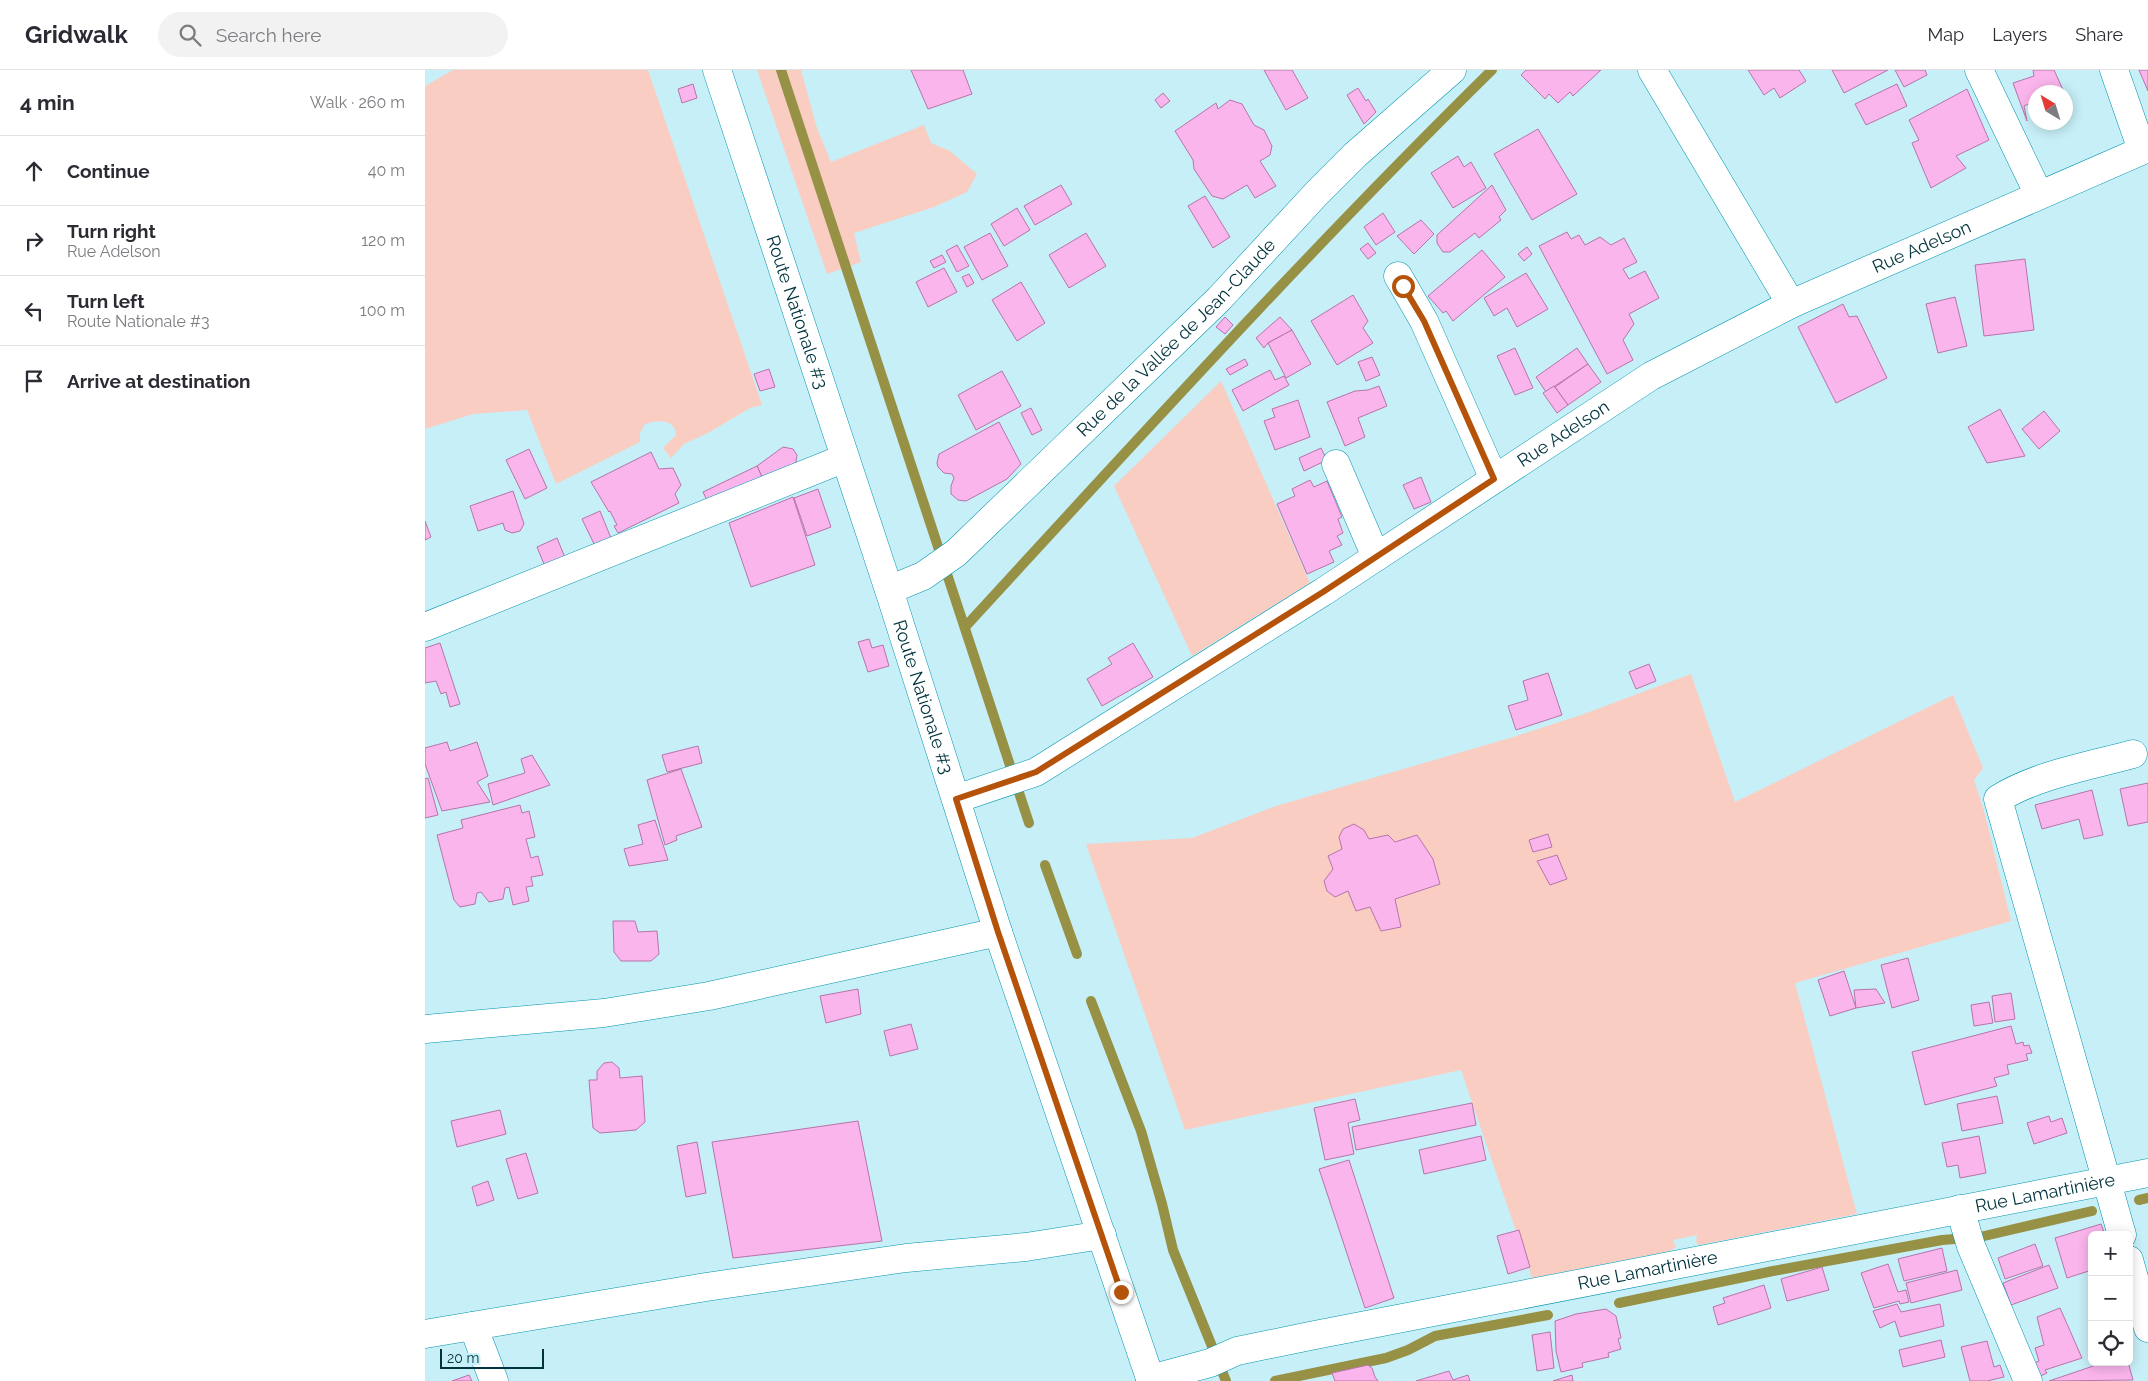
<!DOCTYPE html>
<html lang="en">
<head>
<meta charset="utf-8">
<style>
  body { margin:0; font-family:Raleway,sans-serif; background:#f2f2f3; color:#2b2b33 }
  .controls { position:absolute; right:15px; bottom:15px; display:grid; overflow:hidden; border-radius:8px; box-shadow:0 2px 12px #0003 }
  .controls button { width:45px; height:45px; display:grid; place-items:center; padding:0; border:0; border-bottom:1px solid #e1e1e2; background:#fff; color:#2b2b33; font:25px sans-serif }
  .compass { position:absolute; left:1603px; top:15px; width:45px; height:45px; border-radius:50%; background:#fff; box-shadow:0 2px 12px #0003; rotate:322deg }
  .scale { position:absolute; left:15px; bottom:12px; width:104px; box-sizing:border-box; padding-left:5px; border:2px solid #00333d; border-top:0; font-size:14px; line-height:18px; white-space:nowrap; color:#00333d; -webkit-text-stroke:4px #c7eff8; paint-order:stroke }
  .stop { position:absolute; width:15px; height:15px; margin:-11px; border:4px solid #b45309; border-radius:50%; background:#fff }
  .stop.end { background:#b45309; border-color:#fff; box-shadow:0 1px 5px #0008 }
  .list { margin:0; padding:0; list-style:none }
  h2 { display:flex; justify-content:space-between; align-items:center; height:65px; margin:0; padding:0 20px; font-size:21px }
  h2 small { font-size:16px; font-weight:400; color:#7c7c81 }
  .list li { display:grid; grid-template-columns:32px 1fr auto; gap:15px; align-items:center; box-sizing:border-box; height:70px; padding:0 20px; border-top:1px solid #e1e1e2 }
  .list b { display:block; font-size:19px; white-space:nowrap }
  .list p { margin:0; font-size:16px; white-space:nowrap; color:#7c7c81 }
  .list em { font-size:16px; font-style:normal; color:#7c7c81 }
  .icon { flex:none; width:28px; height:28px; fill:none; stroke:currentColor; stroke-width:2; stroke-linecap:round; stroke-linejoin:round }
  .map { position:relative; flex:none; width:1723px; height:1311px; overflow:hidden }
  header { display:flex; align-items:center; gap:30px; box-sizing:border-box; height:70px; padding:0 25px; background:#fff; border-bottom:1px solid #e1e1e2 }
  header strong { font-size:24px }
  nav { display:flex; gap:28px; margin-inline-start:auto; font-size:18px }
  .search { width:350px; height:45px; background:#f2f2f3; display:flex; align-items:center; gap:12px; box-sizing:border-box; padding:0 18px; border-radius:28px; color:#7c7c81; font-size:19px }
  main { display:flex }
  aside { flex:1; background:#fff }
  .map>svg:first-child { display:block }
  .green { fill:#facdc2 }
  .lines { fill:none; stroke-linecap:round; stroke-linejoin:round }
  .stream { stroke:#969144; stroke-width:10 }
  .building { fill:#fbb5ed; stroke:#b674a9 }
  .minor-casing { stroke:#0195ac; stroke-width:29 }
  .primary-casing { stroke:#0195ac; stroke-width:29 }
  .minor { stroke:#fff; stroke-width:28 }
  .primary { stroke:#fff; stroke-width:28 }
  .route { stroke:#b45309; stroke-width:6 }
  .labels { text-anchor:middle; stroke-width:4; stroke-linejoin:round; paint-order:stroke }
  .street-label { font-size:18px; fill:#00333d; stroke:#c7eff8 }
</style>
</head>
<body>
<header>
<strong>Gridwalk</strong>
<div class="search"><svg class="icon" aria-label="search" viewBox="0 0 24 24"><circle cx="10" cy="10" r="6"/><path d="M15 15l6 6"/></svg>Search here</div>
<nav><a>Map</a><a>Layers</a><a>Share</a></nav>
</header>
<main>
<aside>
<h2>4 min<small>Walk · 260 m</small></h2>
<ul class="list">
<li><svg class="icon" aria-label="ahead" viewBox="0 0 24 24"><path d="M12 20V5M6 11l6-6 6 6"/></svg><div><b>Continue</b></div><em>40 m</em></li>
<li><svg class="icon" aria-label="right" viewBox="0 0 24 24"><path d="M7 20v-9h11M14 6l5 5-5 5"/></svg><div><b>Turn right</b><p>Rue Adelson</p></div><em>120 m</em></li>
<li><svg class="icon" aria-label="left" viewBox="0 0 24 24"><path d="M17 20v-9H6M10 6l-5 5 5 5"/></svg><div><b>Turn left</b><p>Route Nationale #3</p></div><em>100 m</em></li>
<li><svg class="icon" aria-label="arrive" viewBox="0 0 24 24"><path d="M6 21V4h12l-3 4 3 4H6"/></svg><div><b>Arrive at destination</b></div></li>
</ul>
</aside>
<div class="map">
<svg width="1723" height="1311" viewBox="0 0 1723 1311">
  <rect width="100%" height="100%" fill="#c7eff8"/>
  <!-- green -->
  <g class="green">
    <path d="M28,0H223L337,335L325,338L283,363L259,374L246,388L238,378L251,365C250,348 232,350 220,354L215,363V372L131,414L102,340L48,344L0,359V16Z"/>
    <path d="M332,0H376L392,58L406,92L499,55L506,73L525,81L552,104L542,122L509,137L429,163L436,192L402,204Z"/>
    <path d="M796,311L885,513L767,586L689,416Z"/>
    <path d="M1266,604L1310,732L1528,625L1558,698L1549,710L1559,741L1586,851L1370,913L1432,1144L1274,1175L1271,1172L1272,1165L1248,1170L1251,1177L1245,1181L1107,1208L1036,1000L760,1060L661,774L767,768L851,736L1085,668L1156,645Z"/>
  </g>
  <g class="lines">
    <!-- stream -->
    <g class="stream">
      <path d="M356,0L604,753"/>
      <path d="M540,557C713,369 885,179 1067,0"/>
      <path d="M620,795L652,884"/>
      <path d="M666,931L716,1061L737,1134L748,1180L801,1311"/>
      <path d="M1714,1130L1723,1128"/>
      <path d="M1194,1233L1348,1201L1517,1170L1555,1167L1667,1141"/>
      <path d="M850,1311L961,1288L983,1280L1010,1266L1123,1245"/>
    </g>
  </g>
  <!-- building -->
  <g class="building">
    <path d="M486,0H538L547,24L503,39Z"/>
    <path d="M839,0H867L883,28L861,40Z"/>
    <path d="M1101,0H1176L1148,26L1145,22L1133,33L1124,24L1120,29L1096,5Z"/>
    <path d="M1323,0H1374L1381,11L1355,28L1349,18L1339,25Z"/>
    <path d="M1407,0H1463L1419,23Z"/>
    <path d="M1470,0H1500L1502,5L1479,17Z"/>
    <path d="M1608,0H1629L1639,22H1610V31L1599,36L1602,51L1588,13L1609,6Z"/>
    <path d="M1714,0H1723V21Z"/>
    <path d="M268,14L272,28L257,33L253,19Z"/>
    <path d="M1472,14L1482,36L1441,55L1430,34Z"/>
    <path d="M933,18L941,31L943,29L951,42L939,54L922,25Z"/>
    <path d="M1542,19L1564,70L1531,86L1541,98L1506,118L1487,73L1494,70L1484,50Z"/>
    <path d="M738,23L745,31L736,38L730,30Z"/>
    <path d="M805,30L817,34L829,55L839,60L847,76L845,85L835,91L851,116L830,128L822,115L798,129L787,126L769,99L768,90L750,61L791,33L793,39Z"/>
    <path d="M1113,59L1152,124L1107,150L1069,84Z"/>
    <path d="M1033,86L1039,97L1046,92L1061,118L1028,138L1006,103Z"/>
    <path d="M636,115L647,134L610,155L599,136Z"/>
    <path d="M1067,115L1081,140L1074,147L1076,150L1054,168L1050,163L1025,182H1018L1012,173V165Z"/>
    <path d="M780,126L805,167L788,178L763,136Z"/>
    <path d="M592,138L605,160L579,176L566,154Z"/>
    <path d="M958,143L970,162L951,175L939,157Z"/>
    <path d="M996,150L1009,164L989,184L972,166Z"/>
    <path d="M1142,162L1146,169L1154,165L1160,175L1175,167L1186,175L1199,168L1212,192L1198,199L1204,209L1220,201L1234,228L1204,244L1209,254L1198,270L1208,290L1182,304L1114,176Z"/>
    <path d="M565,163L583,196L557,210L539,177Z"/>
    <path d="M661,163L681,196L644,218L624,185Z"/>
    <path d="M943,173L951,183L943,189L935,179Z"/>
    <path d="M532,175L544,196L532,202L521,181Z"/>
    <path d="M1102,177L1107,184L1099,191L1093,184Z"/>
    <path d="M1057,180L1080,207L1028,251L1021,241L1018,243L1003,226Z"/>
    <path d="M517,185L521,192L509,198L505,191Z"/>
    <path d="M1600,189L1609,260L1559,266L1550,195Z"/>
    <path d="M519,198L532,222L503,237L491,212Z"/>
    <path d="M1101,203L1123,239L1092,257L1082,238L1069,246L1059,228Z"/>
    <path d="M544,204L549,213L542,217L537,207Z"/>
    <path d="M596,212L620,253L592,271L567,230Z"/>
    <path d="M928,225L943,251L938,258L948,273L912,295L886,251Z"/>
    <path d="M1530,227L1542,276L1513,283L1501,234Z"/>
    <path d="M1418,234L1424,247L1432,246L1462,308L1411,333L1373,257Z"/>
    <path d="M800,247L808,255L800,264L791,257Z"/>
    <path d="M855,247L867,260L843,273L839,278L831,268Z"/>
    <path d="M867,260L886,294L861,308L843,273Z"/>
    <path d="M1090,278L1108,318L1090,325L1072,286Z"/>
    <path d="M1152,278L1163,294L1121,322L1111,307Z"/>
    <path d="M947,287L955,305L941,311L933,292Z"/>
    <path d="M820,289L823,295L805,305L801,299Z"/>
    <path d="M1163,294L1176,312L1143,335L1130,317Z"/>
    <path d="M344,299L350,317L335,321L329,304Z"/>
    <path d="M845,300L850,310L859,306L864,315L818,341L807,320Z"/>
    <path d="M577,301L596,336L551,360L533,325Z"/>
    <path d="M954,316L962,336L933,348L940,367L920,376L902,332L930,321L943,320Z"/>
    <path d="M1129,316L1143,335L1132,343L1118,323Z"/>
    <path d="M873,330L885,367L850,380L839,351L850,347L847,339Z"/>
    <path d="M606,338L617,360L607,365L596,343Z"/>
    <path d="M1575,339L1600,386L1562,393L1543,357Z"/>
    <path d="M1619,341L1635,361L1614,379L1597,359Z"/>
    <path d="M574,352L596,394L582,409L541,431L533,430L526,424V416L529,408L527,404L519,403L513,397L512,393L514,384Z"/>
    <path d="M358,377L368,379L372,385L371,392L341,416L332,396Z"/>
    <path d="M896,378L902,390L879,401L874,388Z"/>
    <path d="M104,379L122,418L100,429L81,390Z"/>
    <path d="M226,382L234,399L248,398L256,415L250,424L254,433L193,463L189,456L192,455L185,441L184,442L166,412Z"/>
    <path d="M332,396L341,416L287,441L278,422Z"/>
    <path d="M996,407L1006,432L989,439L978,415Z"/>
    <path d="M885,410L889,417L902,411L917,447L913,449L918,463L912,466L917,475L904,481L909,492L882,504L852,434L870,426L867,419Z"/>
    <path d="M393,419L406,457L382,466L369,428Z"/>
    <path d="M88,421L99,454L95,461L87,463L80,460L78,453L53,461L45,436Z"/>
    <path d="M368,427L390,495L326,517L304,453Z"/>
    <path d="M175,441L186,468L170,476L157,449Z"/>
    <path d="M0,451L6,467L0,470Z"/>
    <path d="M132,468L141,490L121,499L112,477Z"/>
    <path d="M444,569L447,578L458,575L464,596L443,602L433,572Z"/>
    <path d="M15,573L35,634L25,637L21,622L16,624L11,611L0,613V578Z"/>
    <path d="M708,573L728,607L677,636L662,609L687,594L683,588Z"/>
    <path d="M1224,594L1231,611L1211,619L1204,602Z"/>
    <path d="M1123,603L1137,645L1091,660L1083,636L1103,630L1098,611Z"/>
    <path d="M22,672L25,681L52,672L63,706L52,712L65,732L17,741L0,694V678Z"/>
    <path d="M273,676L277,693L242,702L237,685Z"/>
    <path d="M107,685L125,715L68,735L63,714L100,703L96,689Z"/>
    <path d="M256,699L277,757L251,766L252,770L240,775L222,710Z"/>
    <path d="M3,708L13,745L0,748V709Z"/>
    <path d="M1723,713V752L1703,756L1695,719Z"/>
    <path d="M1667,720L1678,765L1659,769L1654,749L1617,759L1610,735Z"/>
    <path d="M95,735L97,743L104,741L110,767L101,769L106,788L113,786L118,805L106,807L108,816L101,817L104,831L88,835L84,817L80,818L78,829L64,832L56,822L52,823L50,834L35,837L29,830L12,765L38,758L36,750Z"/>
    <path d="M230,750L243,790L204,796L199,779L218,774L213,755Z"/>
    <path d="M929,754L939,760L944,769L963,765L970,772L992,765L1008,789L1015,814L970,829L976,857L956,861L945,837L931,841L923,821L910,827L902,821L899,811L908,799L903,786L917,779L914,767L918,759Z"/>
    <path d="M1123,764L1127,777L1108,782L1104,770Z"/>
    <path d="M1132,785L1142,809L1125,815L1112,791Z"/>
    <path d="M188,851H210L213,862L232,861L234,884L226,891H196L189,882Z"/>
    <path d="M1483,888L1494,930L1467,938L1456,895Z"/>
    <path d="M1419,901L1431,938L1405,946L1393,910Z"/>
    <path d="M433,919L436,944L401,953L395,926Z"/>
    <path d="M1451,919L1460,933L1431,938L1429,920Z"/>
    <path d="M1586,923L1590,949L1570,952L1567,926Z"/>
    <path d="M1564,932L1568,953L1549,956L1546,935Z"/>
    <path d="M486,954L493,979L465,986L459,961Z"/>
    <path d="M1586,956L1591,974L1598,972L1599,976L1604,975L1607,983L1601,984L1603,990L1582,995L1584,1004L1569,1008L1572,1016L1500,1035L1487,982Z"/>
    <path d="M187,992L194,998L195,1008L217,1006L220,1052L211,1060L175,1063L168,1058L164,1010H172V1001L179,993Z"/>
    <path d="M1572,1026L1578,1053L1537,1061L1532,1034Z"/>
    <path d="M930,1029L935,1050L923,1053L929,1084L900,1090L889,1038Z"/>
    <path d="M1047,1033L1051,1055L931,1080L927,1057Z"/>
    <path d="M75,1040L81,1064L32,1077L26,1051Z"/>
    <path d="M1624,1046L1626,1052L1637,1048L1642,1063L1609,1074L1602,1053Z"/>
    <path d="M433,1051L457,1171L308,1188L287,1072Z"/>
    <path d="M1056,1066L1061,1090L999,1104L994,1080Z"/>
    <path d="M1554,1066L1561,1103L1535,1108L1533,1095L1522,1097L1517,1073Z"/>
    <path d="M272,1072L281,1123L261,1127L252,1076Z"/>
    <path d="M101,1083L113,1123L93,1129L81,1089Z"/>
    <path d="M924,1090L969,1228L940,1238L894,1099Z"/>
    <path d="M63,1111L69,1130L52,1136L47,1117Z"/>
    <path d="M1676,1154L1680,1165H1667V1200L1642,1208L1630,1168Z"/>
    <path d="M1094,1160L1105,1197L1083,1204L1072,1166Z"/>
    <path d="M1610,1174L1618,1196L1580,1209L1573,1188Z"/>
    <path d="M1517,1178L1522,1201L1479,1211L1473,1189Z"/>
    <path d="M1463,1194L1473,1222L1481,1220L1484,1232L1475,1234L1474,1231L1449,1238L1436,1203Z"/>
    <path d="M1624,1195L1633,1218L1586,1235L1578,1213Z"/>
    <path d="M1397,1197L1404,1220L1362,1231L1356,1209Z"/>
    <path d="M1532,1200L1537,1220L1486,1233L1481,1213Z"/>
    <path d="M1339,1215L1346,1238L1293,1255L1288,1237L1300,1233L1298,1228Z"/>
    <path d="M1472,1234L1476,1242L1515,1234L1519,1256L1475,1267L1470,1251L1455,1258L1448,1241Z"/>
    <path d="M1635,1238L1657,1288L1620,1300L1622,1303L1611,1308L1607,1294L1614,1291L1610,1278L1619,1275L1612,1247Z"/>
    <path d="M1181,1239L1191,1246L1196,1268L1193,1269L1196,1279L1183,1283L1184,1287L1157,1293L1158,1297L1136,1302L1131,1281L1130,1251L1151,1244Z"/>
    <path d="M1125,1262L1129,1298L1112,1301L1107,1265Z"/>
    <path d="M1516,1270L1520,1287L1478,1297L1474,1280Z"/>
    <path d="M1562,1271L1569,1297L1575,1295L1579,1307L1562,1311H1545L1536,1277Z"/>
    <path d="M1680,1292H1703L1708,1310L1624,1311Z"/>
    <path d="M943,1295L947,1298L950,1307L953,1311H910L907,1303Z"/>
    <path d="M1024,1301L1028,1310L1043,1305L1045,1311H991Z"/>
    <path d="M44,1305L47,1311H27Z"/>
    <path d="M1147,1305L1148,1311H1128Z"/>
  </g>
  <g class="lines">
    <defs>
      <g id="minor">
        <path d="M1227,0L1366,234"/>
        <path d="M1554,0L1614,125"/>
        <path d="M1689,0L1717,80"/>
        <path d="M973,206L999,251L1069,409"/>
        <path d="M911,394L951,487"/>
        <path id="s1" d="M464,520L498,506L531,483L794,229L892,123L930,85L1027,0"/>
        <path d="M0,557L420,388"/>
        <path id="s2" d="M531,729L611,702L898,522L1226,306L1366,234L1723,78"/>
        <path d="M0,959L179,943L284,926L573,862"/>
        <path d="M1535,1139L1546,1176L1603,1311"/>
        <path d="M1697,1165L1573,729C1611,705 1664,696 1708,684"/>
        <path d="M1704,1190L1723,1258"/>
        <path d="M48,1256L69,1311"/>
        <path d="M0,1264L281,1217L481,1188L601,1177L677,1165"/>
        <path id="s3" d="M725,1309L785,1293L812,1281L890,1265L1723,1103"/>
      </g>
      <g id="primary">
        <path id="s4" d="M292,0L464,520L573,862L726,1311"/>
      </g>
    </defs>
    <!-- minor casing -->
    <use href="#minor" class="minor-casing"/>
    <!-- primary casing -->
    <use href="#primary" class="primary-casing"/>
    <!-- minor -->
    <use href="#minor" class="minor"/>
    <!-- primary -->
    <use href="#primary" class="primary"/>
  </g>
  <g class="lines">
    <!-- route -->
    <path class="route" d="M696,1222L573,862L531,729L611,702L898,522L1069,409L999,251L978,216"/>
  </g>
  <g class="labels">
    <!-- street labels -->
    <g class="street-label">
      <text dy="6" stroke="none"><textPath href="#s2" startOffset="1116">Rue Adelson</textPath></text>
      <text dy="6" stroke="none"><textPath href="#s4" startOffset="255">Route Nationale #3</textPath></text>
      <text dy="6" stroke="none"><textPath href="#s1" startOffset="385">Rue de la Vallée de Jean-Claude</textPath></text>
      <text dy="6" stroke="none"><textPath href="#s2" startOffset="711">Rue Adelson</textPath></text>
      <text dy="6" stroke="none"><textPath href="#s4" startOffset="660">Route Nationale #3</textPath></text>
      <text dy="6" stroke="none"><textPath href="#s3" startOffset="915">Rue Lamartinière</textPath></text>
      <text dy="6" stroke="none"><textPath href="#s3" startOffset="510">Rue Lamartinière</textPath></text>
    </g>
  </g>
</svg>
<div class="controls">
<button>+</button>
<button>−</button>
<button><svg class="icon" aria-label="locate" viewBox="0 0 24 24"><circle cx="12" cy="12" r="6"/><path d="M12 2v4M12 18v4M2 12h4M18 12h4"/></svg></button>
</div>
<svg class="compass" viewBox="-18 -18 36 36"><path d="M0-13l5 13h-10z" fill="#e53935"/><path d="M0 13l5-13h-10z" fill="#7c7c81"/></svg>
<div class="scale">20 m</div>
<div class="stop" style="left:978px;top:216px"></div>
<div class="stop end" style="left:696px;top:1222px"></div>
</div>
</main>
</body>
</html>
